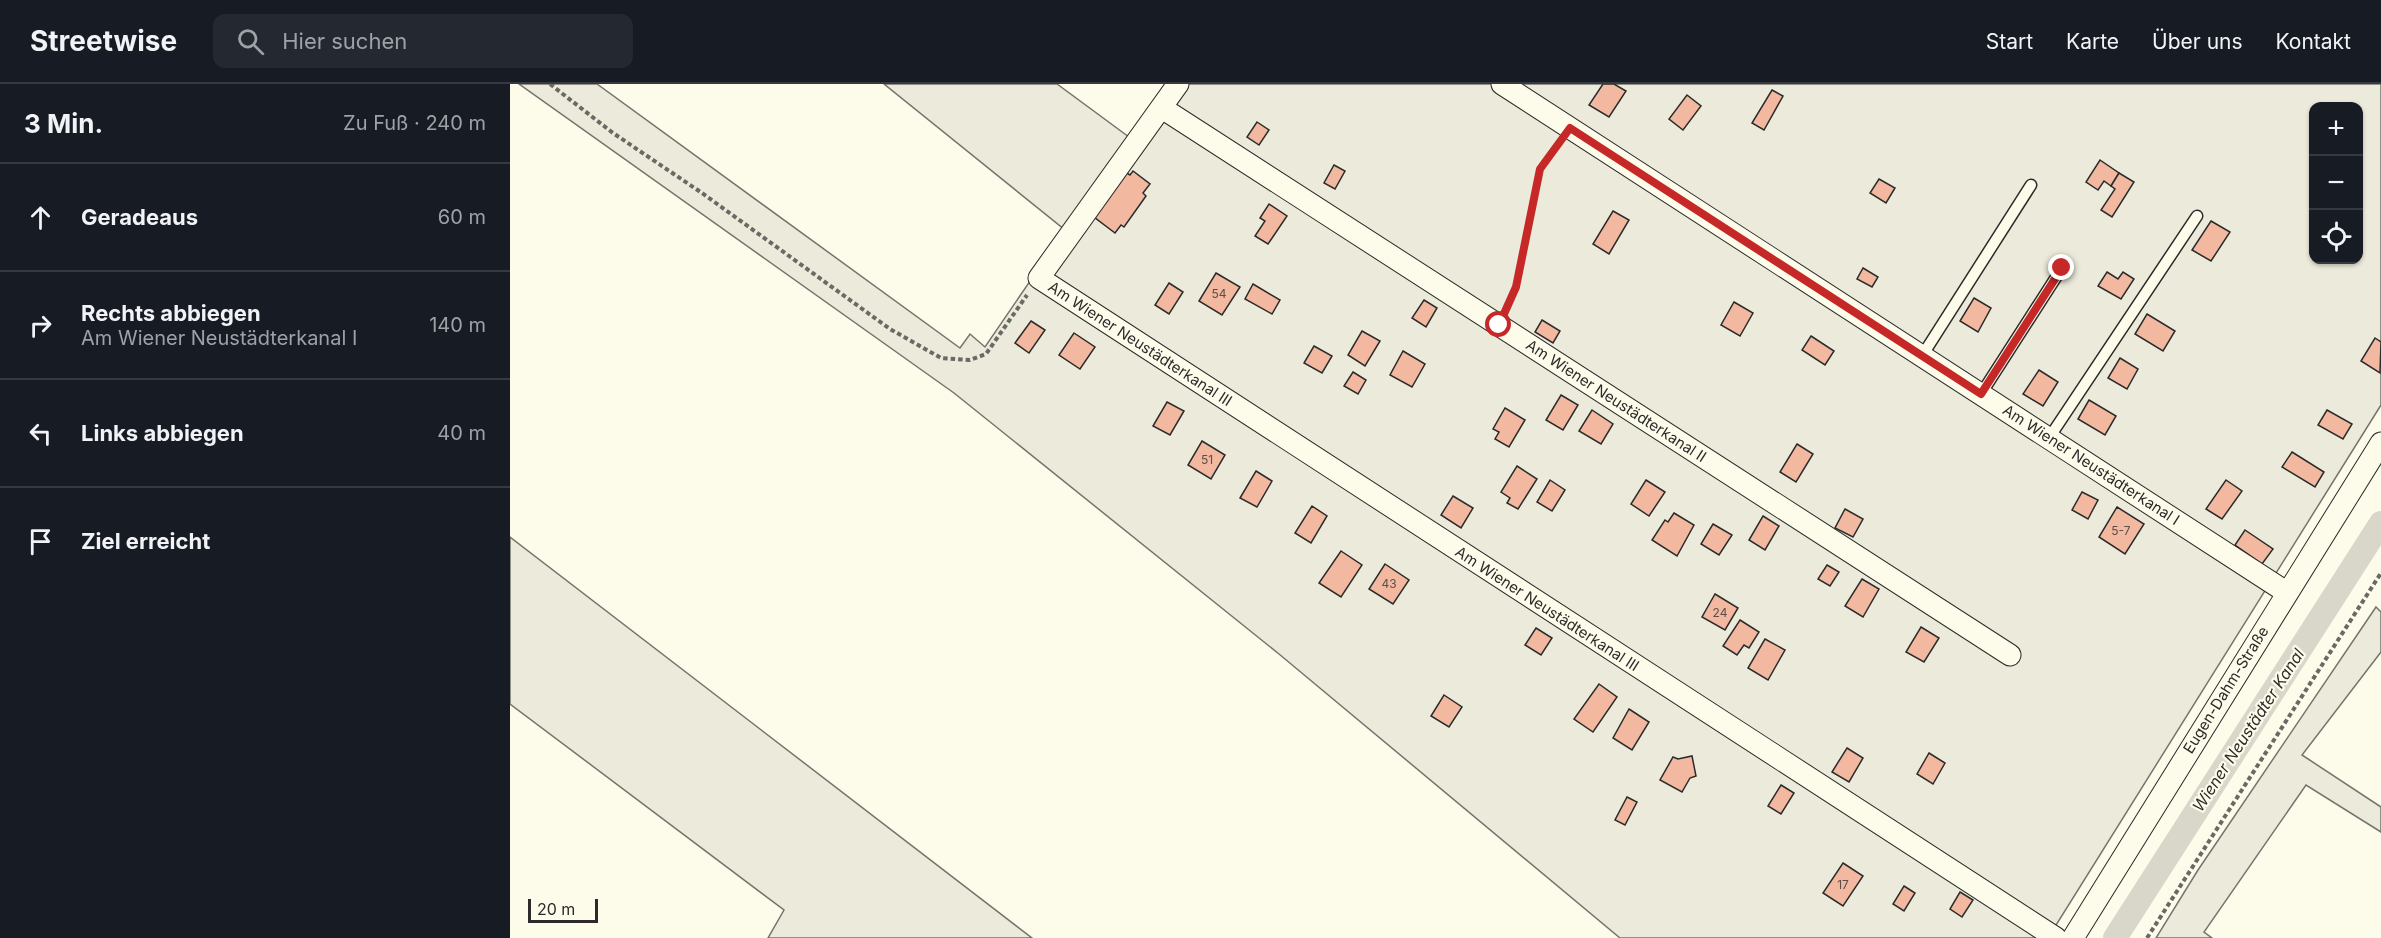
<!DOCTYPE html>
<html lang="de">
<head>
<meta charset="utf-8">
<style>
  body { margin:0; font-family:Inter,sans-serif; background:#242831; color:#f1f3f6 }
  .controls { position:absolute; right:18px; top:18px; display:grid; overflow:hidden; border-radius:12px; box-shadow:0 2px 4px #0004 }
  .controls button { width:54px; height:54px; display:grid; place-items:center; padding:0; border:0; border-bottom:2px solid #363941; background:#171b24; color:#f1f3f6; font:30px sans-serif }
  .scale { position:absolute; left:18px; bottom:15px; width:70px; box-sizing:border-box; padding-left:6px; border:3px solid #2b2b2b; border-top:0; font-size:16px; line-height:21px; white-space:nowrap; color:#2b2b2b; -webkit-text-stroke:4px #fdfbea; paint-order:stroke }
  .stop { position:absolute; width:18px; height:18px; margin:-14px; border:4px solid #c62828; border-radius:50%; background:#fff }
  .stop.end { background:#c62828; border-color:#fff; box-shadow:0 2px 6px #0008 }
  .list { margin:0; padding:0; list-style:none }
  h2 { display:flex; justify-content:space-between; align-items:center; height:78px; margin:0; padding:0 24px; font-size:26px }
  h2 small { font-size:20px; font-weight:400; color:#9ea1a6 }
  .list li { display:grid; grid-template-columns:39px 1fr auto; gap:18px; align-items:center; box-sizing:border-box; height:108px; padding:0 24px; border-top:2px solid #363941 }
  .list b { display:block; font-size:22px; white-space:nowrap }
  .list p { margin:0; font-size:20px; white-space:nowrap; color:#9ea1a6 }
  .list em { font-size:20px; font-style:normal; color:#9ea1a6 }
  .icon { flex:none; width:33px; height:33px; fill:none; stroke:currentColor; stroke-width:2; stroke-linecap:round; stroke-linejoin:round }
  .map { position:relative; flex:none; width:1871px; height:854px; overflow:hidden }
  header { display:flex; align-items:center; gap:36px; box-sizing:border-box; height:84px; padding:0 30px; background:#171b24; border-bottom:2px solid #363941 }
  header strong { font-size:28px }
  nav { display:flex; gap:33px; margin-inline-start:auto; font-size:21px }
  .search { width:420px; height:54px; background:#242831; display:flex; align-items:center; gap:15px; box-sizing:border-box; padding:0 21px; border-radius:12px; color:#9ea1a6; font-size:22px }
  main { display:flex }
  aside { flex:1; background:#171b24 }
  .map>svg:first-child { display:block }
  .green { fill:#ecebdb; stroke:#74746e; stroke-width:1.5; fill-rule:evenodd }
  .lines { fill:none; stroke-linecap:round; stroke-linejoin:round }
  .canal { stroke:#d8d7c9; stroke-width:24 }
  .building { fill:#f2b8a0; stroke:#2b2b2b; stroke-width:1.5 }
  .lane-casing { stroke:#2b2b2b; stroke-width:13 }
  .street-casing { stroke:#2b2b2b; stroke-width:23 }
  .path { stroke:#6a6964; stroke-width:4; stroke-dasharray:4.5 3; stroke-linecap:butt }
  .lane { stroke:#fdfbea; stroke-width:10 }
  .street { stroke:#fdfbea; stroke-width:21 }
  .route { stroke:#c62828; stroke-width:8 }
  .labels { text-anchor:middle; stroke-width:4.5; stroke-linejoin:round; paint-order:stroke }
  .number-label { font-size:12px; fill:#5d4e48 }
  .street-label { font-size:15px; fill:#2b2b2b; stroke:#fdfbea }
  .water-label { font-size:16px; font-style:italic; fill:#2b2b2b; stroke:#fdfbea }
</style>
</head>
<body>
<header>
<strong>Streetwise</strong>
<div class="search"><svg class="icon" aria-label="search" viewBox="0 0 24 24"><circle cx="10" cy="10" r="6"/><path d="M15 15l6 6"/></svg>Hier suchen</div>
<nav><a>Start</a><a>Karte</a><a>Über uns</a><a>Kontakt</a></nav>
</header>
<main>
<aside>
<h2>3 Min.<small>Zu Fuß · 240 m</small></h2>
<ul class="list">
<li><svg class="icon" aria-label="ahead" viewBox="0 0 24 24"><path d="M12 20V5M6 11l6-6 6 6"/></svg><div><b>Geradeaus</b></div><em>60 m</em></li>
<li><svg class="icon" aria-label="right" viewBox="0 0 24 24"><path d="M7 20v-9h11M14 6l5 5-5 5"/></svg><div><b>Rechts abbiegen</b><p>Am Wiener Neustädterkanal I</p></div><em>140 m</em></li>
<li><svg class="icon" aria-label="left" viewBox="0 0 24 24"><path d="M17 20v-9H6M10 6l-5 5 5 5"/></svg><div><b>Links abbiegen</b></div><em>40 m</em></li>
<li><svg class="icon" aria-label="arrive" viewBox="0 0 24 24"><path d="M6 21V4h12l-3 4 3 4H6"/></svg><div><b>Ziel erreicht</b></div></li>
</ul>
</aside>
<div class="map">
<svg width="1871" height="854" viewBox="0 0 1871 854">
  <rect width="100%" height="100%" fill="#fdfbea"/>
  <!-- green -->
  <g class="green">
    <path d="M9,0H87L450,264L460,250L475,263L555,146L374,0H547L619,53L655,0H1871V321L1538,854H1110L769,570L444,309ZM1804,22H1848V176H1804Z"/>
    <path d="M0,453L522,854H258L274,826L0,620Z"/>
    <path d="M1866,523L1871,528V568L1792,671L1871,723V748L1796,701L1694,848L1702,854H1646L1688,786Z"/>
  </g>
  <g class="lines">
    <!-- canal -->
    <path class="canal" d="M1605,854L1871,439"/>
  </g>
  <!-- building -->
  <g class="building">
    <path d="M1093,0H1104L1116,7L1099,33L1079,21Z"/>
    <path d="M1262,6L1273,12L1254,46L1242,39Z"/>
    <path d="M1177,11L1191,22L1173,46L1159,35Z"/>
    <path d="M747,38L759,46L749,61L737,53Z"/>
    <path d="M1590,76L1609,89L1601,102L1594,97L1588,106L1576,98Z"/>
    <path d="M824,81L835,87L825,105L814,99Z"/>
    <path d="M612,86L620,91L623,87L640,100L633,109L636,112L614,143L611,141L605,149L580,130Z"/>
    <path d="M1609,89L1624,98L1602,133L1591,126L1605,105L1601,102Z"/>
    <path d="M1369,95L1385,104L1376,119L1360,109Z"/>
    <path d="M759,120L777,132L758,160L745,152L755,137L750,134Z"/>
    <path d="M1103,127L1119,136L1099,170L1083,160Z"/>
    <path d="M1701,137L1720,148L1701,177L1682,166Z"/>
    <path d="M1353,184L1368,193L1362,203L1347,195Z"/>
    <path d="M1597,188L1608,195L1613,188L1624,195L1611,215L1588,202Z"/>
    <path d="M706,189L730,203L712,231L689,217Z"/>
    <path d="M659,199L673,208L659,230L645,221Z"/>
    <path d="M743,200L770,216L762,230L735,215Z"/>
    <path d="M1464,214L1481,224L1468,248L1450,237Z"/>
    <path d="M914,216L927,224L916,243L902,234Z"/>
    <path d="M1224,218L1243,229L1230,252L1211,241Z"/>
    <path d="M1637,230L1665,247L1653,267L1625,250Z"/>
    <path d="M1032,236L1050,247L1043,259L1025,248Z"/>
    <path d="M521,237L535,246L519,269L505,259Z"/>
    <path d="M852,247L870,257L855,282L838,271Z"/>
    <path d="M564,249L585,263L570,285L549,271Z"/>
    <path d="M1301,252L1324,267L1315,281L1292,266Z"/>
    <path d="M1865,254L1871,258L1870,289L1851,277Z"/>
    <path d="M804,262L822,272L812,289L794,279Z"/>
    <path d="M893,267L915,280L902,303L880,291Z"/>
    <path d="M1610,274L1628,285L1617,305L1598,294Z"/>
    <path d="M1529,286L1548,298L1533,322L1513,310Z"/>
    <path d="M843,288L856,296L848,310L834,302Z"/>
    <path d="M1051,311L1068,321L1053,346L1036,336Z"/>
    <path d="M1579,316L1606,332L1595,351L1568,335Z"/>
    <path d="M657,318L674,327L660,351L643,342Z"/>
    <path d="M995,324L1015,336L999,363L985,355L989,348L983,345Z"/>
    <path d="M1082,326L1103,340L1091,360L1069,347Z"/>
    <path d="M1817,326L1842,340L1833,355L1808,341Z"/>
    <path d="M692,357L715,371L701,395L678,381Z"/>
    <path d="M1287,360L1303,370L1286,398L1270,388Z"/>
    <path d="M1782,368L1814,388L1805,403L1772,383Z"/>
    <path d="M1007,382L1027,395L1008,425L997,419L1000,414L991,408Z"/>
    <path d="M746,387L762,397L747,423L730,414Z"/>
    <path d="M1040,396L1055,406L1042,427L1027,418Z"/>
    <path d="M1136,396L1155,408L1139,432L1121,420Z"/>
    <path d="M1716,396L1732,407L1712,435L1696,425Z"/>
    <path d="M1572,408L1588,416L1578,435L1562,426Z"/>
    <path d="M943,412L963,424L951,444L931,431Z"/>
    <path d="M802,422L817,432L801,459L785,449Z"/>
    <path d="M1607,423L1634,440L1615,470L1589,453Z"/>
    <path d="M1335,425L1353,435L1343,453L1325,444Z"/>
    <path d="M1164,429L1184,441L1167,472L1142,456L1155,436L1158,438Z"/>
    <path d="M1253,432L1269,442L1255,466L1239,456Z"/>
    <path d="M1203,440L1222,451L1209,471L1191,460Z"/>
    <path d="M1735,446L1763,465L1752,480L1725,461Z"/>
    <path d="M831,467L852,481L831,513L809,499Z"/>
    <path d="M875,480L899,496L883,520L859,505Z"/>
    <path d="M1317,481L1329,488L1320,502L1308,495Z"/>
    <path d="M1352,495L1369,505L1353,533L1335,522Z"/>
    <path d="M1205,510L1228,524L1215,546L1192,533Z"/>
    <path d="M1230,536L1249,548L1239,564L1234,561L1227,571L1213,562Z"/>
    <path d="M1411,543L1429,554L1414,578L1396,568Z"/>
    <path d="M1026,544L1042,554L1031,571L1015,561Z"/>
    <path d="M1255,555L1275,566L1258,596L1238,584Z"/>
    <path d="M1089,600L1107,613L1083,648L1064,635Z"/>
    <path d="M934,611L952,623L939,643L921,632Z"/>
    <path d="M1119,625L1139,638L1122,666L1103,654Z"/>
    <path d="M1337,664L1353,674L1339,698L1322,688Z"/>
    <path d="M1419,669L1435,679L1423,700L1407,690Z"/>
    <path d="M1182,672L1186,692L1180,694L1172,708L1150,696L1163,673L1168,675Z"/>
    <path d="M1271,701L1284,709L1271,730L1258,722Z"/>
    <path d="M1117,713L1127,718L1115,741L1105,736Z"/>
    <path d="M1333,779L1353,792L1333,822L1313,809Z"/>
    <path d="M1394,802L1405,809L1394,827L1383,820Z"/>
    <path d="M1450,808L1463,816L1452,833L1440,825Z"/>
  </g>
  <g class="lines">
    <defs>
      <g id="lane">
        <path d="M1412,272L1521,101"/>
        <path d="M1471,310L1552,184"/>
        <path d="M1539,354L1687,132"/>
      </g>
      <g id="street">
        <path d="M668,0L529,194L1546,854"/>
        <path d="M992,0L1776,508"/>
        <path d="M652,24L1500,571"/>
        <path d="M1563,854L1871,359"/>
      </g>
    </defs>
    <!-- lane casing -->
    <use href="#lane" class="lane-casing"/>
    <!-- street casing -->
    <use href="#street" class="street-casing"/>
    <!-- path -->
    <g class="path">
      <path d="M40,0L103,49L192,109L380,245L431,274L460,276L476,270L517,211"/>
      <path d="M998,221L1006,203L1030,85L1047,61"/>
      <path d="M1637,854L1871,489"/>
    </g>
    <!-- lane -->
    <use href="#lane" class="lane"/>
    <!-- street -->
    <use href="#street" class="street"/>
  </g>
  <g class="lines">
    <!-- route -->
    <path class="route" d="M989,241L1006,203L1030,85L1060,44L1471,310L1552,184"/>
  </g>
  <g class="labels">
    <!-- number labels -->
    <g class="number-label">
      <text x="709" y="214">54</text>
      <text x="697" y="380">51</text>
      <text x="1611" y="451">5-7</text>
      <text x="879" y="504">43</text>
      <text x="1210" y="533">24</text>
      <text x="1333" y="805">17</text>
    </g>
    <!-- street labels -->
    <g class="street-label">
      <text transform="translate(630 260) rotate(33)" y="5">Am Wiener Neustädterkanal III</text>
      <text transform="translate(1106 317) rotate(33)" y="5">Am Wiener Neustädterkanal II</text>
      <text transform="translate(1581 381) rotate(33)" y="5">Am Wiener Neustädterkanal I</text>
      <text transform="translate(1037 525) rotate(33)" y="5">Am Wiener Neustädterkanal III</text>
      <text transform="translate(1716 606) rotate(-58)" y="5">Eugen-Dahm-Straße</text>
    </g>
    <!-- water labels -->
    <g class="water-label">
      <text transform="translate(1738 646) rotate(-57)" y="6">Wiener Neustädter Kanal</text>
    </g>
  </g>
</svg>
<div class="controls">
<button>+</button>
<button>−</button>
<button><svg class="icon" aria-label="locate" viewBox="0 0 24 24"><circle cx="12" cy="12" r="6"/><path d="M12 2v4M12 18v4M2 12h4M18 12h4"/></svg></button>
</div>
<div class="scale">20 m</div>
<div class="stop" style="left:989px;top:241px"></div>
<div class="stop end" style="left:1552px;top:184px"></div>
</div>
</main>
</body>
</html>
